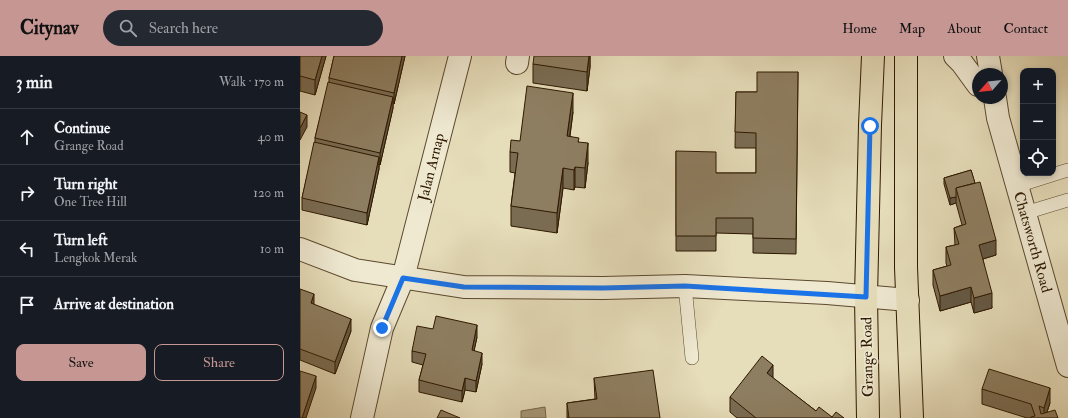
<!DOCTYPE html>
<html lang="en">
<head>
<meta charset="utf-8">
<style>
  body { margin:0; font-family:"IM FELL Double Pica",serif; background:#242831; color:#f1f3f6 }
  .controls { position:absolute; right:12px; top:12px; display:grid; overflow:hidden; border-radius:8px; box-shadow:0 2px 6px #0003 }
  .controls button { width:36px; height:36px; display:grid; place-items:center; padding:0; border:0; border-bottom:1px solid #363941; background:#171b24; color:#f1f3f6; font:20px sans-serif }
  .compass { position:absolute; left:672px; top:12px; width:36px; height:36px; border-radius:50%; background:#171b24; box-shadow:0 2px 6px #0003; rotate:242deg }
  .stop { position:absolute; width:12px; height:12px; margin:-9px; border:3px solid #1a73e8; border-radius:50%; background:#fff }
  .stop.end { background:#1a73e8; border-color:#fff; box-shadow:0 1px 4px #0008 }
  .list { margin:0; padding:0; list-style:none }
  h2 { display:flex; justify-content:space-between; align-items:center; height:52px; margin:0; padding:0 16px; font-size:17px }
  h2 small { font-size:13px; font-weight:400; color:#9ea1a6 }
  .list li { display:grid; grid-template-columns:26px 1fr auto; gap:12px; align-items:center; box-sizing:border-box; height:56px; padding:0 16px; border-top:1px solid #363941 }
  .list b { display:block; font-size:15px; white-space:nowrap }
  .list p { margin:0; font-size:13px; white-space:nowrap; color:#9ea1a6 }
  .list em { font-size:13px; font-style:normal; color:#9ea1a6 }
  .actions { display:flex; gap:8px; padding:12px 16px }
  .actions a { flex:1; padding:9px 0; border:1px solid #c59692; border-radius:8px; text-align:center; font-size:14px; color:#c59692 }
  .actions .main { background:#c59692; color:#111 }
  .icon { flex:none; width:22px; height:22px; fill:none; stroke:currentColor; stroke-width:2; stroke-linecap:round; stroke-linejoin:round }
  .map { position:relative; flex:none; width:768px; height:362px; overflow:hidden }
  header { display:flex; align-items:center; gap:24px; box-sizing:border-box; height:56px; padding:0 20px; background:#c59692; color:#111 }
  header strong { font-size:19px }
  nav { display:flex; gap:22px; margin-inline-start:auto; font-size:14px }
  .search { width:280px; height:36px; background:#242831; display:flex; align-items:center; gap:10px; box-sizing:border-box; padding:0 14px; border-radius:22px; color:#9ea1a6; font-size:15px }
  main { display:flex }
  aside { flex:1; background:#171b24 }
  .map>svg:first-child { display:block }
  .water { fill:#a79a7b; stroke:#77664a }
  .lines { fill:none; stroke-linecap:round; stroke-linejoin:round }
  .lane-casing { stroke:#5c492e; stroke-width:14 }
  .street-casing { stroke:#5c492e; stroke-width:24 }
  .primary-casing { stroke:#2e1800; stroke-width:24 }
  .lane { stroke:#efe9d2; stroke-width:13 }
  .street { stroke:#efe9d2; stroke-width:22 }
  .primary { stroke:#e6ddba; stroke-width:22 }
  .wall { fill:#7a6c53; stroke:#2e1800 }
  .shaded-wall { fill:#635844; stroke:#2e1800 }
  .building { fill:#8e7e61; stroke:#2e1800 }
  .route { stroke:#1a73e8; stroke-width:5 }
  .labels { text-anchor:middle; stroke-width:3.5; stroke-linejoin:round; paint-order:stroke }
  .street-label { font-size:15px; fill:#2e1800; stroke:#efe9d2 }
</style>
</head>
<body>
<header>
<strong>Citynav</strong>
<div class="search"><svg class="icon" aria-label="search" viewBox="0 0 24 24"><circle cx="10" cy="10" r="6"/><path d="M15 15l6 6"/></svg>Search here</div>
<nav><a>Home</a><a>Map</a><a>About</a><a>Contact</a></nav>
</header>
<main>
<aside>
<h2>3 min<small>Walk · 170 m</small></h2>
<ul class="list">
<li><svg class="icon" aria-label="ahead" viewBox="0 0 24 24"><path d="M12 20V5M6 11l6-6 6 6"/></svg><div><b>Continue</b><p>Grange Road</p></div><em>40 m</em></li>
<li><svg class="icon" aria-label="right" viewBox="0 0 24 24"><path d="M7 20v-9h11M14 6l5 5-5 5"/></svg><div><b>Turn right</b><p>One Tree Hill</p></div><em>120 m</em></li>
<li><svg class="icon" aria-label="left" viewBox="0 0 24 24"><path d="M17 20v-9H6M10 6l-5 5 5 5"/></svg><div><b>Turn left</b><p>Lengkok Merak</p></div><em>10 m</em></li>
<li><svg class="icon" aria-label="arrive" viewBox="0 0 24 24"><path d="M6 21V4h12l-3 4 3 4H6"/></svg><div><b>Arrive at destination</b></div></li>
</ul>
<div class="actions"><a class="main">Save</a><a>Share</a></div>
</aside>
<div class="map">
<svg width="768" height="362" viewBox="0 0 768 362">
  <rect width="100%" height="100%" fill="#e6ddba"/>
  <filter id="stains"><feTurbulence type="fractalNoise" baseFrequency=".005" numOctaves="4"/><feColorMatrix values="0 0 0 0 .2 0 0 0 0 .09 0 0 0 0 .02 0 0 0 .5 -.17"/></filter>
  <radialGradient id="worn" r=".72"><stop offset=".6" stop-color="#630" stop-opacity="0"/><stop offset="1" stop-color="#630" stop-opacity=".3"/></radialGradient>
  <!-- water -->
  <path class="water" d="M245,351L246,362H221V355Z"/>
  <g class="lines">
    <defs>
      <g id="lane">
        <path d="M717,130L768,114"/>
        <path d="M725,157L768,144"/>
        <path d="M385,230L392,302"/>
      </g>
      <g id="street">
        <path d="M655,0L662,7L678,29"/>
        <path d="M688,0L691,18"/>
        <path d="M217,7L218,0"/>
        <path d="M695,42L698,62L768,310"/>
        <path d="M0,193L55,214L164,231L303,232L385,230L527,237L608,244"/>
        <path d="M62,362L82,272L103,222L160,0"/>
      </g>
      <g id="primary">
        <path d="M606,0V211L612,362"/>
        <path d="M568,362L566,241L570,69L573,0"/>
      </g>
    </defs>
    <!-- lane casing -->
    <use href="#lane" class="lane-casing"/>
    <!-- street casing -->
    <use href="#street" class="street-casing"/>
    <!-- primary casing -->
    <use href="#primary" class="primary-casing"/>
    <!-- lane -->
    <use href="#lane" class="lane"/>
    <!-- street -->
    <use href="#street" class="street"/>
    <!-- primary -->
    <use href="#primary" class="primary"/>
  </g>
  <!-- wall -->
  <g class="wall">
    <path d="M0,0H26L15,39L0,35Z"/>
    <path d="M34,0H105L94,48H93V52L80,109H79V113L67,169L2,154V142L15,86V82L29,26V22Z"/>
    <path d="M290,0V11L287,35L233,27V8Z"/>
    <path d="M498,16L496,198L453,197V178L416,177V195H376V95L416,117H456V92H435L436,36H457Z"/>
    <path d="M273,56L270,80L279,86L288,107L285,132L275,131L274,134L263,132L257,177L211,170V150L215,117L210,116V96L220,85Z"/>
    <path d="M671,114L696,199L683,203L692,252L674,257L671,246L640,255L633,229V214L647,210L646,207V191L655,189L654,172L662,169L656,147L650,149L644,128V122Z"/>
    <path d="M0,233L14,249L51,275L35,318L0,304Z"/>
    <path d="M133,273L177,281L174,294L182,308L176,336L165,334L162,346L119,336V324L123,309L112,306V295Z"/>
    <path d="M294,322L360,362H267V347L295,343Z"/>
    <path d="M473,322L516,355L532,361L544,362H437L430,356V341Z"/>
    <path d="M682,333L750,347L747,356L758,362H727L682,348Z"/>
  </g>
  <!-- shaded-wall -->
  <g class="shaded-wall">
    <path d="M22,0H26L15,39V24Z"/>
    <path d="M102,0H105L94,48V37Z"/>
    <path d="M289,0H290V11L287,35V16Z"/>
    <path d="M273,37V56L267,100V80Z"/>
    <path d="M93,41V52L80,109V97Z"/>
    <path d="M7,59V71L0,84V72Z"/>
    <path d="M288,87V107L285,132V112Z"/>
    <path d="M79,101V113L67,169V157Z"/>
    <path d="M275,111V131L274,134V114Z"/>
    <path d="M263,112V132L257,177V157Z"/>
    <path d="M656,141V147L650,149V142Z"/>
    <path d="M696,184V199L679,204V189Z"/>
    <path d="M671,231V246L640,255V240Z"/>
    <path d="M692,237V252L674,257V242Z"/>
    <path d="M14,238V250L11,247Z"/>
    <path d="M51,263V275L35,318V306Z"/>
    <path d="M177,269V281L172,305V294Z"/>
    <path d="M182,297V308L176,336V325Z"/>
    <path d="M473,309V324L467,317Z"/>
    <path d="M16,320V332L6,362H2Z"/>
    <path d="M165,322V334L162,346V335Z"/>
    <path d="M750,332V347L745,362H744V352Z"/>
  </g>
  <!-- building -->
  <g class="building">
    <path d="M0,0H22L15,24L0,20Z"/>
    <path d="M34,0H102L94,37L29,22Z"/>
    <path d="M234,0H289L287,16L233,8Z"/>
    <path d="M457,16H498L496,183L453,182V162H416V180H376V95L416,96V117H456V77L435,76L436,36H457Z"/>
    <path d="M28,26L93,41L80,97L15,82Z"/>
    <path d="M227,30L273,37L267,80L279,82L278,86L288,87L285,112L275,111L274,114L263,112L257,157L211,150L218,97L210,96L211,84L220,85Z"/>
    <path d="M0,56L7,59L0,72Z"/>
    <path d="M14,86L79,101L67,157L2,142Z"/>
    <path d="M671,114L675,127L656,132V141L650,142L644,122Z"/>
    <path d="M680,126L696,184L679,189L692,237L674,242L671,231L640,240L633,214L651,209L646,191L659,188L654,172L666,168L656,132Z"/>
    <path d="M0,233L14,238L11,247L51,263L35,306L0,293Z"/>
    <path d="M136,260L177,269L172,294L182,297L176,325L165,322L162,335L119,324L126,298L112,295L117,270L133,273Z"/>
    <path d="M462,300L473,309L467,317L516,355L519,351L532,361L536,356L544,362H456L430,341Z"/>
    <path d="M689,313L750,332L744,352L739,350L741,358L755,354L758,362H731V361L735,360L731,348L682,333Z"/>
    <path d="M353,314L360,362H269L267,347L297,343L294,322Z"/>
    <path d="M0,315L16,320L2,362H0Z"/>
    <path d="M141,354L160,362H137Z"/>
  </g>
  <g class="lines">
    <!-- route -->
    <path class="route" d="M82,272L103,222L164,231L303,232L385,230L566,241L570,70"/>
  </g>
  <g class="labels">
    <!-- street labels -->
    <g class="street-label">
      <text transform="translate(131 111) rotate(-76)" y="5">Jalan Arnap</text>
      <text transform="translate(733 186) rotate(74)" y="5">Chatsworth Road</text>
      <text transform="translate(567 301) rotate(-91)" y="5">Grange Road</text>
    </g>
  </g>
  <rect width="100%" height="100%" filter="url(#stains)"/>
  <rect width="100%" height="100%" fill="url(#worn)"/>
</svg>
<div class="controls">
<button>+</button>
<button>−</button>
<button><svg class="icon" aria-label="locate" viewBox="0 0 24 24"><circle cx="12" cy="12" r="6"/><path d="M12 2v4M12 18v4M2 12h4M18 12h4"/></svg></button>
</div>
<svg class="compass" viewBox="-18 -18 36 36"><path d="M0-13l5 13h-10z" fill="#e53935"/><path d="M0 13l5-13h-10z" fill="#9ea1a6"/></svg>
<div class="stop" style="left:570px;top:70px"></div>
<div class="stop end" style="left:82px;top:272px"></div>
</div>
</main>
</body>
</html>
